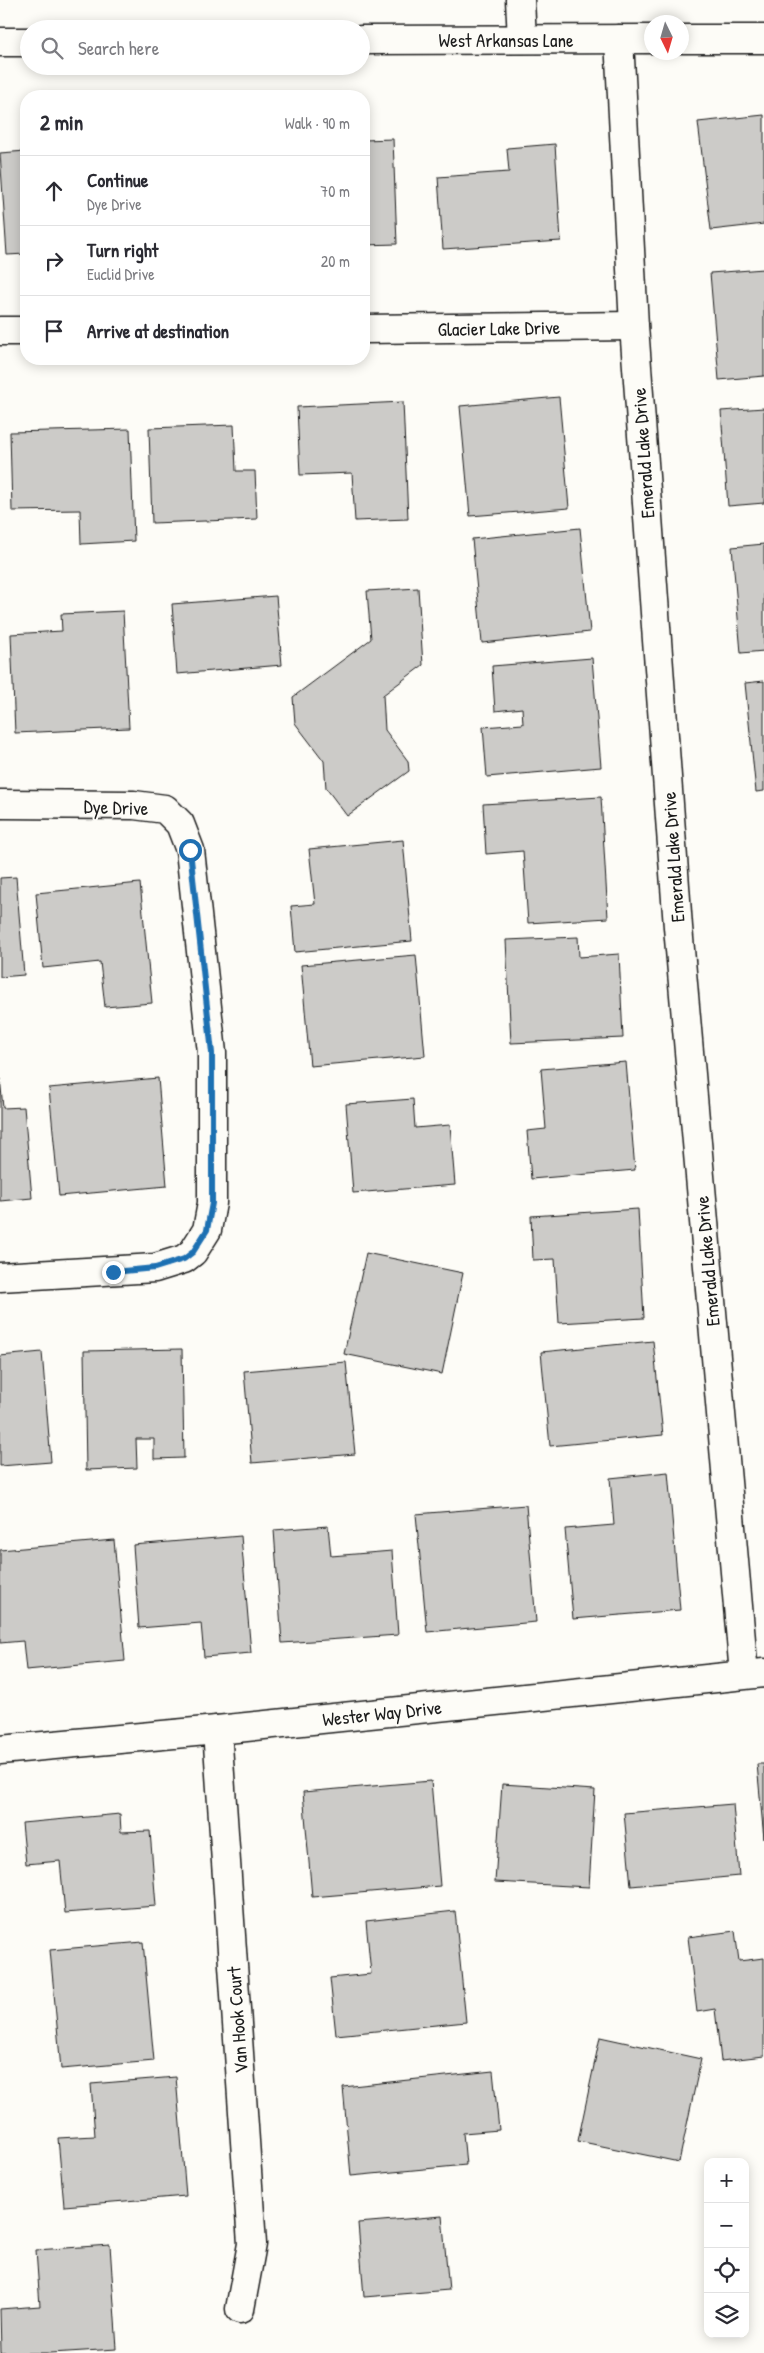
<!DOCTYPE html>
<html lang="en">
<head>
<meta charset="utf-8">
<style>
  body { margin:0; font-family:"Patrick Hand",sans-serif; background:#f7f7f7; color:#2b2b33 }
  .controls { position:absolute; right:15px; bottom:15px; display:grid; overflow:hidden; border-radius:10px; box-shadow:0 2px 12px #0003 }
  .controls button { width:45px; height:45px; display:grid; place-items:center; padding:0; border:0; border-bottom:1px solid #e1e1e2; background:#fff; color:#2b2b33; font:25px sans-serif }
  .compass { position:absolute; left:644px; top:15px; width:45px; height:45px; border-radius:50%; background:#fff; box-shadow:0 2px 12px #0003; rotate:175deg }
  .stop { position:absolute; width:15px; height:15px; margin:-11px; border:4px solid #1f6fb2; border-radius:50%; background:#fff }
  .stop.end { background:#1f6fb2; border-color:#fff; box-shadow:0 1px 5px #0008 }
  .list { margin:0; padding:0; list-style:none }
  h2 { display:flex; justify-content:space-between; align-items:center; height:65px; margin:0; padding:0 20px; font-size:21px }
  h2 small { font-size:16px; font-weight:400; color:#7c7c81 }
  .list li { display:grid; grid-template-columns:32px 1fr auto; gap:15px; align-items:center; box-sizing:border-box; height:70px; padding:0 20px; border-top:1px solid #e1e1e2 }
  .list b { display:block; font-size:19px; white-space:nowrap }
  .list p { margin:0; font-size:16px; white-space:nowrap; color:#7c7c81 }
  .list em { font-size:16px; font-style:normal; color:#7c7c81 }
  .icon { flex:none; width:28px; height:28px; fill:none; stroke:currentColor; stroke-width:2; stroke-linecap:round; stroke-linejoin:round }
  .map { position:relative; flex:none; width:764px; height:2353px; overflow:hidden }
  .search { position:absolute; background:#fff; box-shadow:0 2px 12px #0003; left:20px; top:20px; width:350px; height:55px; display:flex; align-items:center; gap:12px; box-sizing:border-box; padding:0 18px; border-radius:28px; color:#7c7c81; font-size:19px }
  .panel { position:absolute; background:#fff; box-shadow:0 2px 12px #0003; left:20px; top:90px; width:350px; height:275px; border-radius:20px }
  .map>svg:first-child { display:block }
  .building { fill:#cccbc8; stroke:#1c1c1c }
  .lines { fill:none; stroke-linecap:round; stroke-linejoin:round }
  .minor-casing { stroke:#1c1c1c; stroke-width:31 }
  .major-casing { stroke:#1c1c1c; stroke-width:31 }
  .minor { stroke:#fdfcf7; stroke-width:28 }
  .major { stroke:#fdfcf7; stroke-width:28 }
  .route { stroke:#1f6fb2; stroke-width:6 }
  .labels { text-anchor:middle; stroke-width:4; stroke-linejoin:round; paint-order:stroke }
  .street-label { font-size:19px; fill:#1c1c1c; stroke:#fdfcf7 }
</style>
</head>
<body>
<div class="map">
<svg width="764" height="2353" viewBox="0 0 764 2353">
  <rect width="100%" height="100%" fill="#fdfcf7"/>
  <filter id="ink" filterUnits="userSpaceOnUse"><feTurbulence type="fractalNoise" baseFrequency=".02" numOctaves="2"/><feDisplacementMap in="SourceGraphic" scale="10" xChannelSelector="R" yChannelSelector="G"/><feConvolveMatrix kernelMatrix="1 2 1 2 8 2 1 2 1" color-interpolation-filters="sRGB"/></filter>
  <g filter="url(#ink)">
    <!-- building -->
    <g class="building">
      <path d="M764,115V224L711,230L698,122Z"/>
      <path d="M393,139L397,244L364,245V140Z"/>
      <path d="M555,144L561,241L443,249L438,177L509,172L507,148Z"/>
      <path d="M26,151V254L7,255L0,153Z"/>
      <path d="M764,269V376L719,380L710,273Z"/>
      <path d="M559,397L569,508L470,516L460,406Z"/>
      <path d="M403,402L408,519L355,521L352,473L300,475L297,407Z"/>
      <path d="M764,408V503L728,506L721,411Z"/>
      <path d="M234,425L236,471H255L257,519L152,523L149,428Z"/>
      <path d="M130,429L134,541L81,544L80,510L12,511L10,432Z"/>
      <path d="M580,528L590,632L482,643L472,539Z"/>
      <path d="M764,544V651L741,653L732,547Z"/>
      <path d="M418,588L423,665L383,695L385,730L408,761L409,771L347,816L326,788L324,761L295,723L293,697L371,639L367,591Z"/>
      <path d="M276,596L282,665L177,674L172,604Z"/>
      <path d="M123,611L129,728L15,733L11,634L62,631L61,614Z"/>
      <path d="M592,658L601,767L487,777L483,727L523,724L522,708L495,711L492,666Z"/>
      <path d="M764,681V791L756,792L745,683Z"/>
      <path d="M601,797L608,918L528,923L523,851L486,854L483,804Z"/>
      <path d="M403,840L412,941L295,952L291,906L315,904L309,849Z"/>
      <path d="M16,877L24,975L0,977V878Z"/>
      <path d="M140,883L152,1003L105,1007L100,962L43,968L36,893Z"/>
      <path d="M578,937L579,957L619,954L623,1038L511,1043L506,940Z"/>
      <path d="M416,955L425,1056L310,1066L301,965Z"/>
      <path d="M626,1062L635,1170L531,1179L527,1131L546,1129L541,1069Z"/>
      <path d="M0,1077L3,1108L24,1107L32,1198L0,1201Z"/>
      <path d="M158,1078L167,1186L59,1196L49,1088Z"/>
      <path d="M413,1099L415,1128L450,1125L455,1185L353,1193L346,1104Z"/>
      <path d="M638,1209L644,1318L559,1323L555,1259L533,1260L531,1216Z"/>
      <path d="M366,1253L463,1273L442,1374L344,1354Z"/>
      <path d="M653,1341L663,1435L550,1446L541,1352Z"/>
      <path d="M182,1349L184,1458L154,1459V1439H136L137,1468L86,1470L84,1351Z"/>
      <path d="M42,1352L51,1462L0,1466V1356Z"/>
      <path d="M346,1362L355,1454L252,1463L244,1371Z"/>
      <path d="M668,1472L680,1610L573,1619L565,1529L614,1525L610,1478Z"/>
      <path d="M526,1505L536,1622L427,1632L416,1514Z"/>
      <path d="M328,1526L331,1556L392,1551L398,1635L282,1643L274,1530Z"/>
      <path d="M241,1536L251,1653L204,1657L201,1623L139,1628L133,1545Z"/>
      <path d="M114,1540L125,1661L26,1670L23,1641L0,1643V1550Z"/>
      <path d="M757,1764H764V1839Z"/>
      <path d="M431,1781L440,1886L312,1897L303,1792Z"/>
      <path d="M502,1784L595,1790L589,1887L495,1882Z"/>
      <path d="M733,1804L739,1876L631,1886L624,1813Z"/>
      <path d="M120,1814L121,1832L150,1831L156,1906L65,1913L60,1861L26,1864L22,1823Z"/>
      <path d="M455,1911L466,2022L336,2035L330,1978L371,1974L366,1921Z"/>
      <path d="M735,1931L739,1961L764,1958V2056L721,2061L715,2009L697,2012L688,1937Z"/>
      <path d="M143,1942L154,2061L61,2069L50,1950Z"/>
      <path d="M600,2037L701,2059L679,2162L578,2141Z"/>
      <path d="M493,2071L499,2130L463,2133L466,2165L351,2176L343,2087Z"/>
      <path d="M176,2077L186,2196L64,2206L58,2138L95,2136L91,2084Z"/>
      <path d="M442,2216L449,2290L364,2297L358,2223Z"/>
      <path d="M110,2245L117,2349L51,2353H1L0,2309L40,2306L36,2250Z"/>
    </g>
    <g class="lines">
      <defs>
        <g id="minor">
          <path d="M520,0L522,39"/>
          <path d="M619,39L634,326L678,927L744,1674"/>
          <path d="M364,329L634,326"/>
          <path d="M0,331H26"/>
          <path d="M0,804L134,805L165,809L180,824L190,850L212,1053V1203L207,1230L193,1252L184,1259L155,1268L0,1277"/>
          <path d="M217,1730L252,2244L240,2309"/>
          <path d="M0,1750L217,1730L764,1673"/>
        </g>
        <g id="major">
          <path d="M682,39H764"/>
          <path d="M361,40L652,39"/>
          <path d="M0,42H29"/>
        </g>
      </defs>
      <!-- minor casing -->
      <use href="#minor" class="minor-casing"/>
      <!-- major casing -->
      <use href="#major" class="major-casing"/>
      <!-- minor -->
      <use href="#minor" class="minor"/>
      <!-- major -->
      <use href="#major" class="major"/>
    </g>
  </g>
  <g class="lines" filter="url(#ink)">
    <!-- route -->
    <path class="route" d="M113,1272L155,1268L184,1259L193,1252L207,1230L212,1203V1053L190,850"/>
  </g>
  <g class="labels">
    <!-- street labels -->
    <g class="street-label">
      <text x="506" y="47">West Arkansas Lane</text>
      <text transform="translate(499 328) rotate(-1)" y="7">Glacier Lake Drive</text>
      <text transform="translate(643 453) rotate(-94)" y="7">Emerald Lake Drive</text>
      <text transform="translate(116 807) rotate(2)" y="7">Dye Drive</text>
      <text transform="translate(673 857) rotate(-94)" y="7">Emerald Lake Drive</text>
      <text transform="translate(707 1261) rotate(-95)" y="7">Emerald Lake Drive</text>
      <text transform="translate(382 1713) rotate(-6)" y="7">Wester Way Drive</text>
      <text transform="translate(237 2020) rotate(-94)" y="7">Van Hook Court</text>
    </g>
  </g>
</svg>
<div class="controls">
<button>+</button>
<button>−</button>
<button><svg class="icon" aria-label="locate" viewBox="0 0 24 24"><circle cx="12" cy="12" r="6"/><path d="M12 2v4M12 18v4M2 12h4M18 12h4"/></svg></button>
<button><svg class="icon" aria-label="layers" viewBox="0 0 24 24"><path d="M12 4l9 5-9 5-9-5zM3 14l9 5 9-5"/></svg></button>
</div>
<svg class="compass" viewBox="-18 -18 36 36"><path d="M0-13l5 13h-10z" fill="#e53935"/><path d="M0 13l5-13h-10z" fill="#7c7c81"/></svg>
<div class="stop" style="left:190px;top:850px"></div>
<div class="stop end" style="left:113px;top:1272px"></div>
<div class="search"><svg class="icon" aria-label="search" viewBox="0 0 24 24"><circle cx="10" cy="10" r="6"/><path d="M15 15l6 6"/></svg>Search here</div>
<section class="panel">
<h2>2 min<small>Walk · 90 m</small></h2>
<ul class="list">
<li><svg class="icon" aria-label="ahead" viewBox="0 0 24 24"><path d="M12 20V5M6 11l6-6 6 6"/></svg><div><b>Continue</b><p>Dye Drive</p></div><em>70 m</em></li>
<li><svg class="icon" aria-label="right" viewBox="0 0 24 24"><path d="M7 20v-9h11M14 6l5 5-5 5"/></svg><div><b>Turn right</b><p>Euclid Drive</p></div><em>20 m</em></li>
<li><svg class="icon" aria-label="arrive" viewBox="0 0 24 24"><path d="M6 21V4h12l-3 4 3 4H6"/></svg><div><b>Arrive at destination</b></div></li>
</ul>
</section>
</div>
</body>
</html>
